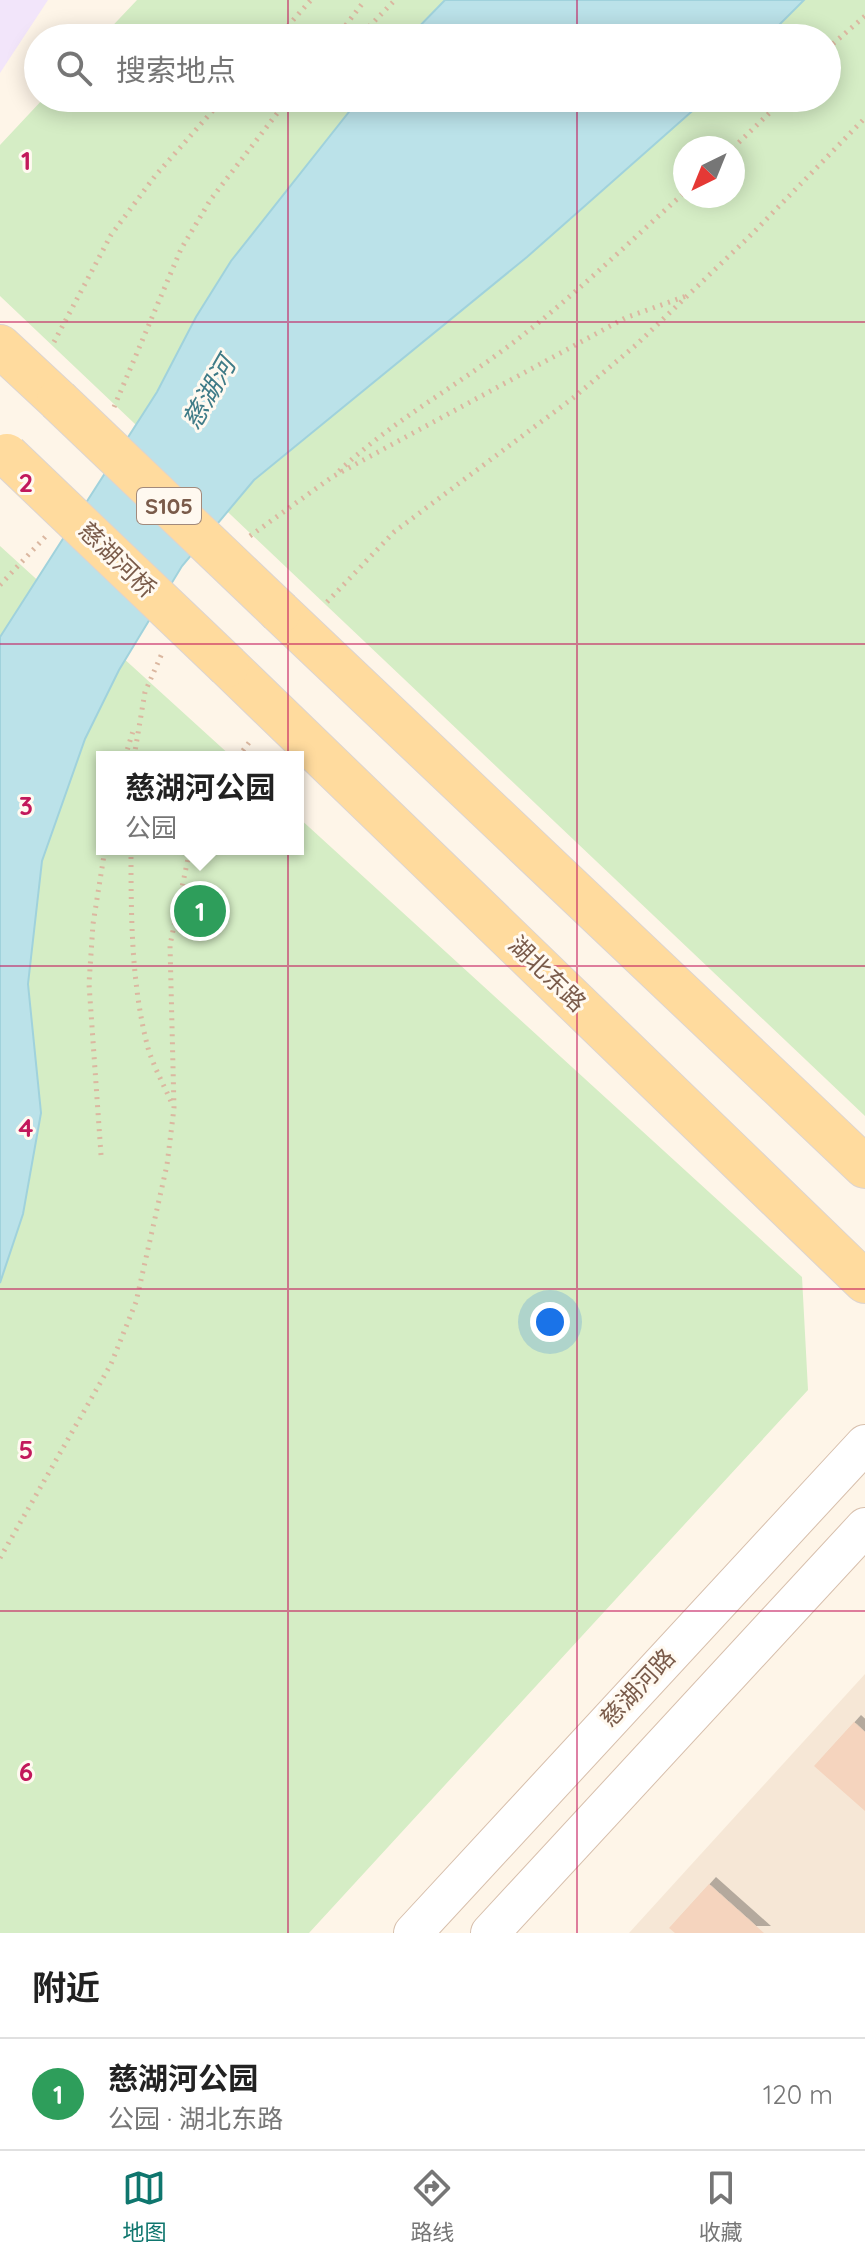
<!DOCTYPE html>
<html lang="zh">
<head>
<meta charset="utf-8">
<style>
  body { margin:0; font-family:Quicksand,"Noto Sans SC",sans-serif; background:#f6f6f6; color:#222 }
  .compass { position:absolute; left:673px; top:136px; width:72px; height:72px; border-radius:50%; background:#fff; box-shadow:0 4px 20px #0003; rotate:223deg }
  .you { position:absolute; left:550px; top:1322px; width:28px; height:28px; margin:-20px; border:6px solid #fff; border-radius:50%; background:#1a73e8; box-shadow:0 0 0 12px #1a73e833 }
  .badge { display:grid; place-items:center; width:52px; height:52px; border-radius:50%; background:#0f766e; color:#fff; font-size:26px; font-weight:700 }
  .pin { position:absolute; translate:-50% -50%; border:4px solid #fff; box-shadow:0 2px 8px #0006 }
  .popup { position:absolute; left:96px; top:751px; width:208px; height:104px; box-sizing:border-box; display:grid; place-content:center; border-radius:0px; background:#fff; filter:drop-shadow(0 2px 6px #0005); font-size:26px; white-space:nowrap; color:#767676 }
  .popup b { font-size:30px; color:#222 }
  .popup::after { content:''; position:absolute; left:50%; top:100%; margin-left:-16px; border:16px solid transparent; border-top-color:#fff }
  .list { margin:0; padding:0; list-style:none }
  h2 { display:flex; justify-content:space-between; align-items:center; height:104px; margin:0; padding:0 32px; font-size:34px }
  h2 small { font-size:26px; font-weight:400; color:#767676 }
  .list li { display:grid; grid-template-columns:52px 1fr auto; gap:24px; align-items:center; box-sizing:border-box; height:112px; padding:0 32px; border-top:2px solid #e0e0e0 }
  .list b { display:block; font-size:30px; white-space:nowrap }
  .list p { margin:0; font-size:26px; white-space:nowrap; color:#767676 }
  .list em { font-size:26px; font-style:normal; color:#767676 }
  .icon { flex:none; width:44px; height:44px; fill:none; stroke:currentColor; stroke-width:2; stroke-linecap:round; stroke-linejoin:round }
  .map { position:relative; flex:none; width:865px; height:1933px; overflow:hidden }
  .search { position:absolute; background:#fff; box-shadow:0 4px 20px #0003; left:24px; right:24px; top:24px; height:88px; display:flex; align-items:center; gap:20px; box-sizing:border-box; padding:0 28px; border-radius:44px; color:#767676; font-size:30px }
  .sheet { height:216px; background:#fff }
  nav { display:flex; justify-content:space-around; align-items:center; box-sizing:border-box; height:112px; border-top:2px solid #e0e0e0; background:#fff; font-size:22px; color:#767676 }
  nav a { display:grid; justify-items:center; gap:4px }
  nav .on { color:#0f766e }
  .map>svg:first-child { display:block }
  .residential { fill:#f6e7d6 }
  .education { fill:#f2e5fa }
  .green { fill:#d5edc5; fill-rule:evenodd }
  .water { fill:#bbe2e9; stroke:#a0d2dc; stroke-width:2 }
  .building { fill:#f5d4be; filter:url(#shadow) }
  .lines { fill:none; stroke-linecap:round; stroke-linejoin:round }
  .secondary-casing { stroke:#d7bfac; stroke-width:40 }
  .primary-casing { stroke:#dcd4d0; stroke-width:44 }
  .path { stroke:#dbb7a0; stroke-width:5; stroke-dasharray:2 6; stroke-linecap:butt }
  .secondary { stroke:#fff; stroke-width:38 }
  .primary { stroke:#ffdb9e; stroke-width:42 }
  .primary-bridge-casing { stroke:#dcd4d0; stroke-width:44; stroke-linecap:butt }
  .primary-bridge { stroke:#ffdb9e; stroke-width:42 }
  .grid { fill:none; stroke:#c2185b; stroke-width:2; stroke-opacity:0.55 }
  .labels { text-anchor:middle; stroke-width:6; stroke-linejoin:round; paint-order:stroke }
  .shield { fill:#fff9f0; stroke:#a28a7c; stroke-width:2 }
  .shield-label { font-size:22px; font-weight:bold; fill:#7a5b4a }
  .street-label { font-size:24px; fill:#7a5b4a; stroke:#fff9f0 }
  .water-label { font-size:26px; font-style:italic; fill:#3f7b87; stroke:#fff9f0 }
  .grid-label { font-size:26px; text-anchor:middle; font-weight:bold; fill:#c2185b; stroke:#fff9f0; stroke-width:6; stroke-linejoin:round; paint-order:stroke }
</style>
</head>
<body>
<div class="map">
<svg width="865" height="1933" viewBox="0 0 865 1933">
  <defs>
    <filter id="shadow"><feDropShadow dx="7" dy="-7" stdDeviation="0" flood-color="#0004"/></filter>
  </defs>
  <rect width="100%" height="100%" fill="#fef5e8"/>
  <!-- residential -->
  <path class="residential" d="M865,1674V1933H629Z"/>
  <!-- education -->
  <path class="education" d="M0,0H48L0,73Z"/>
  <!-- green -->
  <g class="green">
    <path d="M137,0H865V1116L0,296V145L44,98H827V38H101ZM685,148H733V196H685Z"/>
    <path d="M0,546L232,757H102V849H298V817L802,1277L808,1390L309,1933H0Z"/>
  </g>
  <!-- water -->
  <g class="water">
    <path d="M445,0H804L766,38H408Z"/>
    <path d="M360,98H707L527,257L254,480L182,566L119,670L85,739L42,861L28,984L41,1113L23,1214L0,1283V637L157,392L196,317L231,261Z"/>
  </g>
  <!-- building -->
  <g class="building">
    <path d="M854,1722L865,1732V1811L814,1766Z"/>
    <path d="M709,1884L764,1933H675L669,1928Z"/>
  </g>
  <g class="lines">
    <defs>
      <g id="secondary">
        <path d="M413,1933L865,1444"/>
        <path d="M490,1933L865,1527"/>
      </g>
      <g id="primary">
        <path d="M0,346L58,400"/>
        <path d="M280,612L865,1167"/>
        <path d="M228,666L865,1282"/>
      </g>
    </defs>
    <!-- secondary casing -->
    <use href="#secondary" class="secondary-casing"/>
    <!-- primary casing -->
    <use href="#primary" class="primary-casing"/>
    <!-- path -->
    <g class="path">
      <path d="M277,38L311,0"/>
      <path d="M336,38L365,0"/>
      <path d="M358,38L395,0"/>
      <path d="M827,49L865,16"/>
      <path d="M733,148L785,98"/>
      <path d="M54,342L111,235L155,176L224,98"/>
      <path d="M114,407L181,249L211,199L289,98"/>
      <path d="M339,471C390,423 450,390 506,348C569,301 626,245 685,192"/>
      <path d="M250,536L332,477L625,318L689,295"/>
      <path d="M0,585L46,536"/>
      <path d="M327,602L394,532L573,398L636,345L753,233L865,118"/>
      <path d="M125,757L133,731"/>
      <path d="M134,757L145,692L163,651"/>
      <path d="M238,757L251,740"/>
      <path d="M131,849C131,915 131,984 148,1048C154,1068 165,1087 173,1106"/>
      <path d="M101,1155L89,984L93,924L105,849"/>
      <path d="M0,1558L111,1364L136,1302L167,1165L174,1108L170,945L190,849"/>
    </g>
    <!-- secondary -->
    <use href="#secondary" class="secondary"/>
    <!-- primary -->
    <use href="#primary" class="primary"/>
    <defs>
      <g id="primary-bridge">
        <path d="M58,400L280,612"/>
        <path d="M7,455L228,666"/>
      </g>
    </defs>
    <!-- primary-bridge casing -->
    <use href="#primary-bridge" class="primary-bridge-casing"/>
    <!-- primary-bridge -->
    <use href="#primary-bridge" class="primary-bridge"/>
  </g>
  <!-- grid -->
  <path class="grid" d="M288,0V38M577,0V38M288,98V1933M577,98V1933M0,322H865M0,644H865M0,966H865M0,1289H865M0,1611H865"/>
  <g class="labels">
    <!-- shield labels -->
    <rect class="shield" x="137" y="488" width="64" height="36" rx="6"/>
    <g class="shield-label">
      <text x="169" y="514">S105</text>
    </g>
    <!-- street labels -->
    <g class="street-label">
      <text transform="translate(117 560) rotate(44)" y="8">慈湖河桥</text>
      <text transform="translate(547 974) rotate(44)" y="8">湖北东路</text>
      <text transform="translate(638 1688) rotate(-47)" y="8">慈湖河路</text>
    </g>
    <!-- water labels -->
    <g class="water-label">
      <text transform="translate(209 393) rotate(-60)" y="9">慈湖河</text>
    </g>
  </g>
  <g class="grid-label">
    <text x="26" y="170">1</text>
    <text x="26" y="492">2</text>
    <text x="26" y="815">3</text>
    <text x="26" y="1137">4</text>
    <text x="26" y="1459">5</text>
    <text x="26" y="1781">6</text>
  </g>
</svg>
<svg class="compass" viewBox="-18 -18 36 36"><path d="M0-13l5 13h-10z" fill="#e53935"/><path d="M0 13l5-13h-10z" fill="#767676"/></svg>
<div class="you"></div>
<div class="pin badge" style="left:200px;top:911px;background:#2e9e5b">1</div>
<div class="popup"><b>慈湖河公园</b>公园</div>
<div class="search"><svg class="icon" aria-label="search" viewBox="0 0 24 24"><circle cx="10" cy="10" r="6"/><path d="M15 15l6 6"/></svg>搜索地点</div>
</div>
<section class="sheet">
<h2>附近<small></small></h2>
<ul class="list">
<li><span class="badge" style="background:#2e9e5b">1</span><div><b>慈湖河公园</b><p>公园 · 湖北东路</p></div><em>120 m</em></li>
</ul>
</section>
<nav>
<a class="on"><svg class="icon" aria-label="map" viewBox="0 0 24 24"><path d="M3 6l6-2 6 2 6-2v14l-6 2-6-2-6 2zM9 4v14M15 6v14"/></svg>地图</a>
<a><svg class="icon" aria-label="directions" viewBox="0 0 24 24"><path d="M12 3l9 9-9 9-9-9zM9 14v-3h6M13 9l2 2-2 2"/></svg>路线</a>
<a><svg class="icon" aria-label="saved" viewBox="0 0 24 24"><path d="M7 4h10v16l-5-4-5 4z"/></svg>收藏</a>
</nav>
</body>
</html>
